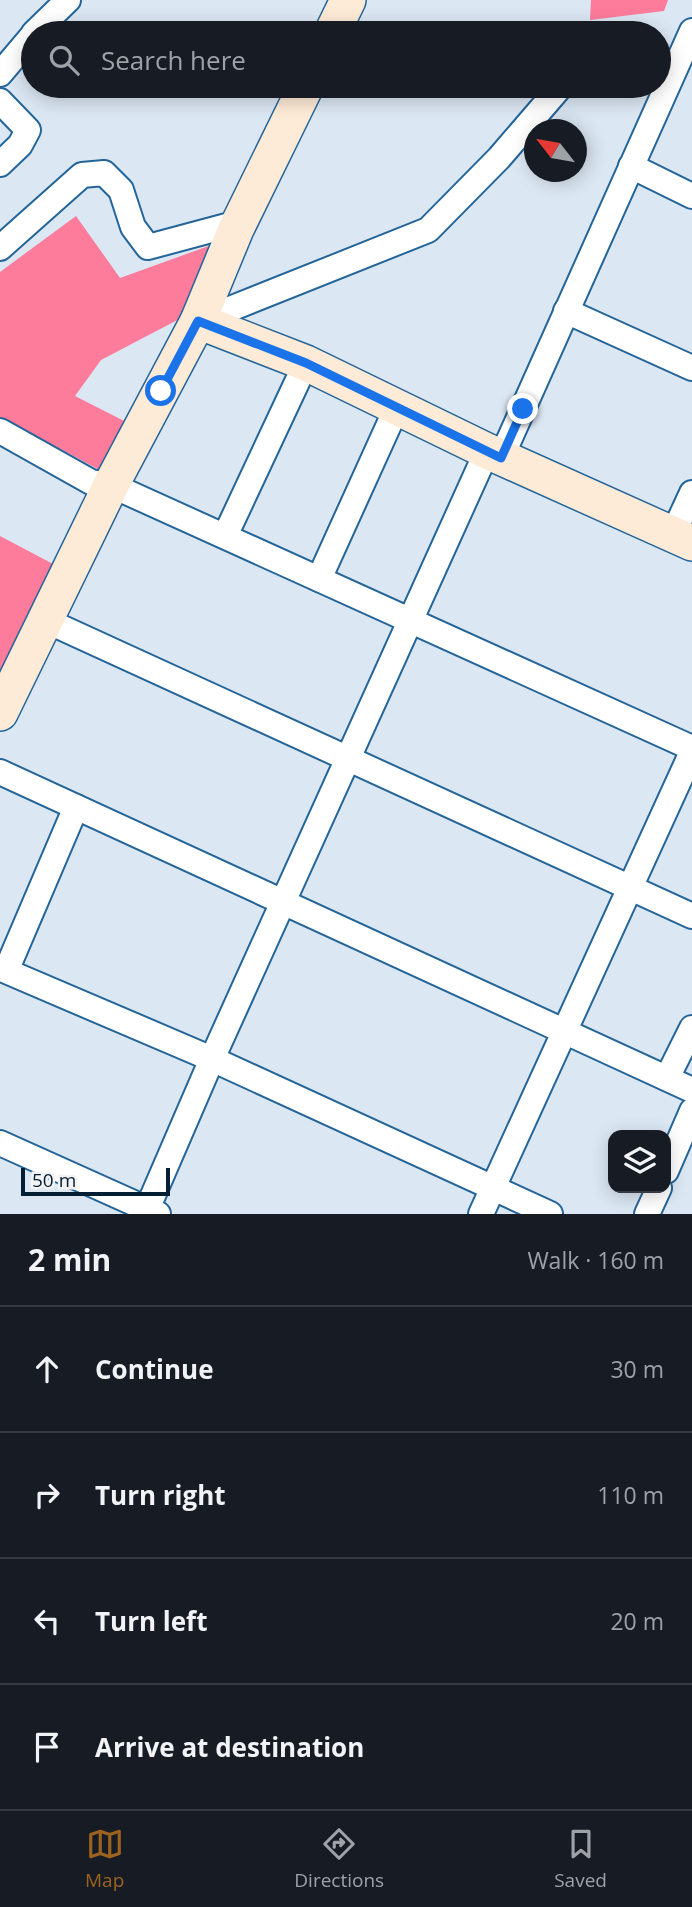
<!DOCTYPE html>
<html lang="en">
<head>
<meta charset="utf-8">
<style>
  body { margin:0; font-family:"Open Sans",sans-serif; background:#242831; color:#f1f3f6 }
  .controls { position:absolute; right:21px; bottom:21px; display:grid; overflow:hidden; border-radius:14px; box-shadow:0 4px 18px #0003 }
  .controls button { width:63px; height:63px; display:grid; place-items:center; padding:0; border:0; border-bottom:2px solid #363941; background:#171b24; color:#f1f3f6; font:35px sans-serif }
  .compass { position:absolute; left:524px; top:119px; width:63px; height:63px; border-radius:50%; background:#171b24; box-shadow:0 4px 18px #0003; rotate:301deg }
  .scale { position:absolute; left:21px; bottom:18px; width:149px; box-sizing:border-box; padding-left:7px; border:4px solid #041e34; border-top:0; font-size:19px; line-height:24px; white-space:nowrap; color:#041e34; -webkit-text-stroke:5px #f3f3f3; paint-order:stroke }
  .stop { position:absolute; width:21px; height:21px; margin:-16px; border:5px solid #1a73e8; border-radius:50%; background:#fff }
  .stop.end { background:#1a73e8; border-color:#fff; box-shadow:0 2px 7px #0008 }
  .list { margin:0; padding:0; list-style:none }
  h2 { display:flex; justify-content:space-between; align-items:center; height:91px; margin:0; padding:0 28px; font-size:30px }
  h2 small { font-size:23px; font-weight:400; color:#9ea1a6 }
  .list li { display:grid; grid-template-columns:46px 1fr auto; gap:21px; align-items:center; box-sizing:border-box; height:126px; padding:0 28px; border-top:2px solid #363941 }
  .list b { display:block; font-size:26px; white-space:nowrap }
  .list em { font-size:23px; font-style:normal; color:#9ea1a6 }
  .icon { flex:none; width:38px; height:38px; fill:none; stroke:currentColor; stroke-width:2; stroke-linecap:round; stroke-linejoin:round }
  .map { position:relative; flex:none; width:692px; height:1214px; overflow:hidden }
  .search { position:absolute; background:#171b24; box-shadow:0 4px 18px #0003; left:21px; right:21px; top:21px; height:77px; display:flex; align-items:center; gap:18px; box-sizing:border-box; padding:0 24px; border-radius:38px; color:#9ea1a6; font-size:26px }
  .sheet { height:595px; background:#171b24 }
  nav { display:flex; justify-content:space-around; align-items:center; box-sizing:border-box; height:98px; border-top:2px solid #363941; background:#171b24; font-size:19px; color:#9ea1a6 }
  nav a { display:grid; justify-items:center; gap:4px }
  nav .on { color:#9c6320 }
  .map>svg:first-child { display:block }
  .forest { fill:#fd7b9b }
  .lines { fill:none; stroke-linecap:round; stroke-linejoin:round }
  .street-casing { stroke:#246599; stroke-width:28 }
  .secondary-casing { stroke:#246599; stroke-width:38 }
  .street { stroke:#fff; stroke-width:24 }
  .secondary { stroke:#feebd7; stroke-width:35 }
  .route { stroke:#1a73e8; stroke-width:9 }
</style>
</head>
<body>
<div class="map">
<svg width="692" height="1214" viewBox="0 0 692 1214">
  <rect width="100%" height="100%" fill="#dbe7f3"/>
  <!-- forest -->
  <g class="forest">
    <path d="M591,0H668L664,11L590,20Z"/>
    <path d="M76,216L120,278L217,243L187,315L101,360L75,396L134,426L107,474L12,423L0,441V272Z"/>
    <path d="M0,536L53,564L0,682Z"/>
  </g>
  <g class="lines">
    <defs>
      <g id="street">
        <path d="M34,33L68,0"/>
        <path d="M0,74L33,35"/>
        <path d="M0,101L28,130L20,145L0,164"/>
        <path d="M631,166L692,196"/>
        <path d="M0,248L82,175L104,173L121,190L133,227L148,247L230,225L236,229"/>
        <path d="M566,311L692,368"/>
        <path d="M220,329L225,311L428,230L499,158L561,86"/>
        <path d="M0,431L91,482L111,485L692,748"/>
        <path d="M501,458L692,31"/>
        <path d="M673,534L692,493"/>
        <path d="M225,536L306,363"/>
        <path d="M319,579L397,407"/>
        <path d="M45,620L692,916"/>
        <path d="M0,772L692,1090"/>
        <path d="M76,807L6,971L212,1059L550,1214"/>
        <path d="M667,1078L692,1028"/>
        <path d="M0,1143L158,1214"/>
        <path d="M666,1171L692,1111"/>
        <path d="M145,1214L212,1059L487,451"/>
        <path d="M481,1214L692,752"/>
        <path d="M647,1214L659,1188"/>
      </g>
      <g id="secondary">
        <path d="M332,33L348,0"/>
        <path d="M198,321L306,363L487,451L692,543"/>
        <path d="M0,713L111,485L198,321L236,229L306,86"/>
      </g>
    </defs>
    <!-- street casing -->
    <use href="#street" class="street-casing"/>
    <!-- secondary casing -->
    <use href="#secondary" class="secondary-casing"/>
    <!-- street -->
    <use href="#street" class="street"/>
    <!-- secondary -->
    <use href="#secondary" class="secondary"/>
  </g>
  <g class="lines">
    <!-- route -->
    <path class="route" d="M161,391L198,321L306,363L501,458L523,409"/>
  </g>
</svg>
<div class="controls">
<button><svg class="icon" aria-label="layers" viewBox="0 0 24 24"><path d="M12 4l9 5-9 5-9-5zM3 14l9 5 9-5"/></svg></button>
</div>
<svg class="compass" viewBox="-18 -18 36 36"><path d="M0-13l5 13h-10z" fill="#e53935"/><path d="M0 13l5-13h-10z" fill="#9ea1a6"/></svg>
<div class="scale">50 m</div>
<div class="stop" style="left:161px;top:391px"></div>
<div class="stop end" style="left:523px;top:409px"></div>
<div class="search"><svg class="icon" aria-label="search" viewBox="0 0 24 24"><circle cx="10" cy="10" r="6"/><path d="M15 15l6 6"/></svg>Search here</div>
</div>
<section class="sheet">
<h2>2 min<small>Walk · 160 m</small></h2>
<ul class="list">
<li><svg class="icon" aria-label="ahead" viewBox="0 0 24 24"><path d="M12 20V5M6 11l6-6 6 6"/></svg><div><b>Continue</b></div><em>30 m</em></li>
<li><svg class="icon" aria-label="right" viewBox="0 0 24 24"><path d="M7 20v-9h11M14 6l5 5-5 5"/></svg><div><b>Turn right</b></div><em>110 m</em></li>
<li><svg class="icon" aria-label="left" viewBox="0 0 24 24"><path d="M17 20v-9H6M10 6l-5 5 5 5"/></svg><div><b>Turn left</b></div><em>20 m</em></li>
<li><svg class="icon" aria-label="arrive" viewBox="0 0 24 24"><path d="M6 21V4h12l-3 4 3 4H6"/></svg><div><b>Arrive at destination</b></div></li>
</ul>
</section>
<nav>
<a class="on"><svg class="icon" aria-label="map" viewBox="0 0 24 24"><path d="M3 6l6-2 6 2 6-2v14l-6 2-6-2-6 2zM9 4v14M15 6v14"/></svg>Map</a>
<a><svg class="icon" aria-label="directions" viewBox="0 0 24 24"><path d="M12 3l9 9-9 9-9-9zM9 14v-3h6M13 9l2 2-2 2"/></svg>Directions</a>
<a><svg class="icon" aria-label="saved" viewBox="0 0 24 24"><path d="M7 4h10v16l-5-4-5 4z"/></svg>Saved</a>
</nav>
</body>
</html>
